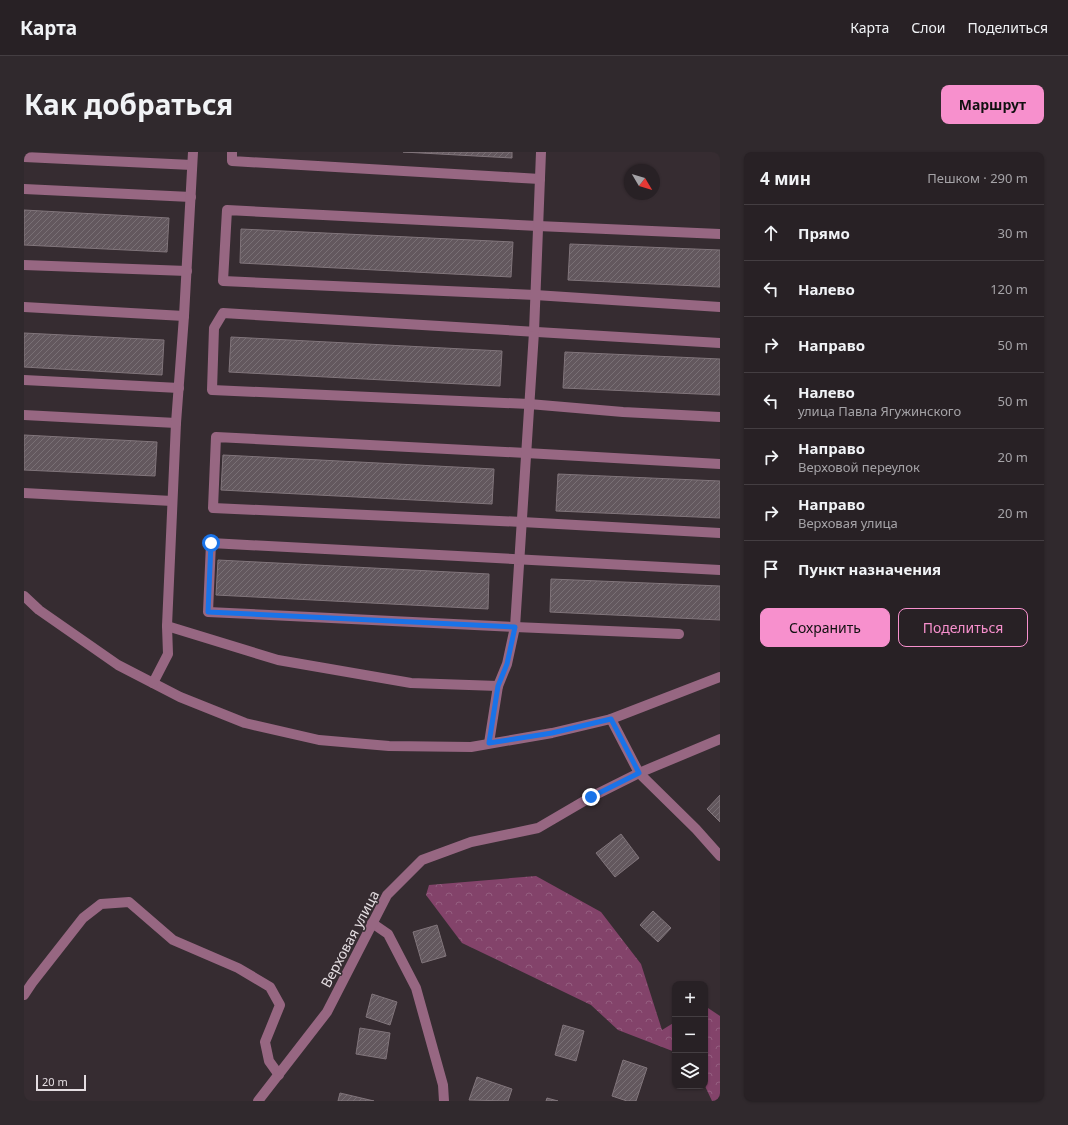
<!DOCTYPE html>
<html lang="ru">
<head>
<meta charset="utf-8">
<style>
  body { margin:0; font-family:"Noto Sans",sans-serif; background:#30292d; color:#f1f3f6 }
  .controls { position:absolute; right:12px; bottom:12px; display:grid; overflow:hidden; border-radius:8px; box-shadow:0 1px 3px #0004 }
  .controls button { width:36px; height:36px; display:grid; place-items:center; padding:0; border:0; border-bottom:1px solid #443e42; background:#282125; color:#f1f3f6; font:20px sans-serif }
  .compass { position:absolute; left:600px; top:12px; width:36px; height:36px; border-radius:50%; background:#282125; box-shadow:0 1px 3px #0004; rotate:128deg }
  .scale { position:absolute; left:12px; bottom:10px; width:50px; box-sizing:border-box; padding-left:4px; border:2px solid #e4dde1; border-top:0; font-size:11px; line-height:14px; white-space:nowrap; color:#e4dde1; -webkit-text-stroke:3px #362c31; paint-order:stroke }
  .stop { position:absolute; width:12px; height:12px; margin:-9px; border:3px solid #1a73e8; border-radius:50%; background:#fff }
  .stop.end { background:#1a73e8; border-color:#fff; box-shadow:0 1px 4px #0008 }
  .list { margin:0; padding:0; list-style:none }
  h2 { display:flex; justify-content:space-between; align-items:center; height:52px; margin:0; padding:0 16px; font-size:17px }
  h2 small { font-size:13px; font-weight:400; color:#a5a3a7 }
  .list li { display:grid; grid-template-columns:26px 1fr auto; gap:12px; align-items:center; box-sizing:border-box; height:56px; padding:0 16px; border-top:1px solid #443e42 }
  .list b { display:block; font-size:15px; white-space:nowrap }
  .list p { margin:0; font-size:13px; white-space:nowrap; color:#a5a3a7 }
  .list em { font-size:13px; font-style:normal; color:#a5a3a7 }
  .actions { display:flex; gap:8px; padding:12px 16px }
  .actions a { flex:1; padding:9px 0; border:1px solid #f790cd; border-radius:8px; text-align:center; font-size:14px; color:#f790cd }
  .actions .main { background:#f790cd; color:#111 }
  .icon { flex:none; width:22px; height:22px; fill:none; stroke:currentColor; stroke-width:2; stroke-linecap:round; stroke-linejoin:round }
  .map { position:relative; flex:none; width:696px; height:949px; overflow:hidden; border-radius:8px }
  header { display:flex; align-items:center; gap:24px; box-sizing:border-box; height:56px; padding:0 20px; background:#282125; border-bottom:1px solid #443e42 }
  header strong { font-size:19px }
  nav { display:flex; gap:22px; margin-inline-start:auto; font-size:14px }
  .intro { display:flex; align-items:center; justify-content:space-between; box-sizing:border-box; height:96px; padding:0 24px }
  h1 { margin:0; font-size:28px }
  .button { padding:10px 18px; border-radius:8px; background:#f790cd; color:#111; font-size:14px; font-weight:700 }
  main { display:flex; gap:24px; padding:0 24px }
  aside { flex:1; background:#282125; border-radius:8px; box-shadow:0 1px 3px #0004 }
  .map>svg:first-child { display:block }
  .forest { fill:url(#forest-crowns) }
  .building { fill:url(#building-hatch); stroke:#81757b }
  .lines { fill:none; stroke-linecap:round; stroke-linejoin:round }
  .minor { stroke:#976782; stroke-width:10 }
  .route { stroke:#1a73e8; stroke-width:5 }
  .labels { text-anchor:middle; stroke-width:3; stroke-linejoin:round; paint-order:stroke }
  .street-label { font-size:14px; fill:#e4dde1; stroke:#362c31 }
</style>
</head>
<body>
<header>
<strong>Карта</strong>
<nav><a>Карта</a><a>Слои</a><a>Поделиться</a></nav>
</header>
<div class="intro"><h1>Как добраться</h1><a class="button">Маршрут</a></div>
<main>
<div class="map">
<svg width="696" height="949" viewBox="0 0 696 949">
  <defs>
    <pattern id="forest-crowns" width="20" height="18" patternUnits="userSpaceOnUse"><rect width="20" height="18" fill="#83436a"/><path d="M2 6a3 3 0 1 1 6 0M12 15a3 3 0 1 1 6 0" fill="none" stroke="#945e7f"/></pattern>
    <pattern id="building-hatch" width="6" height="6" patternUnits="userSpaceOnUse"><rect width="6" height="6" fill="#63585e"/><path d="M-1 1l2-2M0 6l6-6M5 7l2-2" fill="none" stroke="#797075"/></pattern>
  </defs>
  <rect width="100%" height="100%" fill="#362c31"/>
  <!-- forest -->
  <g class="forest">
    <path d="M512,724L577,760L617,812L638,878L651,870V900L594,878L567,853L438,791L402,743L405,733Z"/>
    <path d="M681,854L696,864V949H688L681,934Z"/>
  </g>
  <!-- building -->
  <g class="building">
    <path d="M379,0H488V6Z"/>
    <path d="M0,58L145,66L143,100L0,93Z"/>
    <path d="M217,77L489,90L487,125L216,111Z"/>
    <path d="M546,92L696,98V135L544,128Z"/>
    <path d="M0,181L140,188L138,223L0,215Z"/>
    <path d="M207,185L478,199L476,234L205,220Z"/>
    <path d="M541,200L696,207V243L539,236Z"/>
    <path d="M0,283L133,290L131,324L0,318Z"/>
    <path d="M199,303L470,317L468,352L197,338Z"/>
    <path d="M534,322L696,329V366L532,359Z"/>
    <path d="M194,408L465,422L464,457L192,443Z"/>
    <path d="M527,427L696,434V468L526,460Z"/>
    <path d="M696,643V670L683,657Z"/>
    <path d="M597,682L615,706L591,725L572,701Z"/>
    <path d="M629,759L647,776L634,790L616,773Z"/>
    <path d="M413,773L422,804L398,811L389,780Z"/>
    <path d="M348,842L373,850L366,873L342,865Z"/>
    <path d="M539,873L560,879L552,909L531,903Z"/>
    <path d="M336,876L366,881L362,907L332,902Z"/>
    <path d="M599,908L623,916L612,949H603L588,944Z"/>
    <path d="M453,925L488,937L484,949L445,948Z"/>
    <path d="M316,941L350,949H314Z"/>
    <path d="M523,946L534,949H522Z"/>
  </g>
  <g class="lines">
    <!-- minor -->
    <g class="minor">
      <path d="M208,0V9L516,27"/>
      <path d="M0,5L168,13"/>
      <path d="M0,37L167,45"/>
      <path d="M696,82L514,74L203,58L199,129L511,143L696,155"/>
      <path d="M0,113L163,119"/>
      <path d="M0,155L160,164"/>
      <path d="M696,191L199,161L190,176L188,238L505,252L599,260L696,265"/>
      <path d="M0,228L155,236"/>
      <path d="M0,263L152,271"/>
      <path d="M696,312L502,301L192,285L189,356L498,370L696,381"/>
      <path d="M0,341L148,349"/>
      <path d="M0,444L15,458L94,513L156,545L221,571L295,588L365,594L447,595L528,581L587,567L696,525"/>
      <path d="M143,474L254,508L387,531L474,534L483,512L491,475L510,180L517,0"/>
      <path d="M655,482L491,475L184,460L187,391L696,418"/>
      <path d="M129,531L144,502L143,474L152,271L160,164L169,0"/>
      <path d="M587,567L615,621L672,677L696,704"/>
      <path d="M465,591L474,534"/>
      <path d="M348,771L364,782L392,836L419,933L420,949"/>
      <path d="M0,843L8,831L59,766L77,752L105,750L149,788L214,816L246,835L256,853L241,890L245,909L255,923"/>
      <path d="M234,949L303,860L363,743L398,708L447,690L514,676L567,645L615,621L696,587"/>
    </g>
  </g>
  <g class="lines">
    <!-- route -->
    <path class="route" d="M187,391L184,460L491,475L483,512L474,534L465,591L528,581L587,567L615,621L567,645"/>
  </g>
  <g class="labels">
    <!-- street labels -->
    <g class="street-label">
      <text transform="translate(326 787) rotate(-62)" y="5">Верховая улица</text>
    </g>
  </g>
</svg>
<div class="controls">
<button>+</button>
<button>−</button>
<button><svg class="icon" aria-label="layers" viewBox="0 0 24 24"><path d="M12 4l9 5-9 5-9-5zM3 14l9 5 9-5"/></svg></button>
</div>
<svg class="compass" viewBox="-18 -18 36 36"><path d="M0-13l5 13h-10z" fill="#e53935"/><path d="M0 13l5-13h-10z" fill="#a5a3a7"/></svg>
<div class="scale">20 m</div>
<div class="stop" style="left:187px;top:391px"></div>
<div class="stop end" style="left:567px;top:645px"></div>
</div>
<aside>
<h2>4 мин<small>Пешком · 290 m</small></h2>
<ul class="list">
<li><svg class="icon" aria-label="ahead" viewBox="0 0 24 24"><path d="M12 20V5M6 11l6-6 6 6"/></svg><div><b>Прямо</b></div><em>30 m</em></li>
<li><svg class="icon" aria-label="left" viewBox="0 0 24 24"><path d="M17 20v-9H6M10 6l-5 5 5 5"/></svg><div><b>Налево</b></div><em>120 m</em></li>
<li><svg class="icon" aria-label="right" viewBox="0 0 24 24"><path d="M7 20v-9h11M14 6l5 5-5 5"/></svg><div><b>Направо</b></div><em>50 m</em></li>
<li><svg class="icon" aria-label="left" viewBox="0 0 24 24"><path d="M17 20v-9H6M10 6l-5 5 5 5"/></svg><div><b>Налево</b><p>улица Павла Ягужинского</p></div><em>50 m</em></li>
<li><svg class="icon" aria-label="right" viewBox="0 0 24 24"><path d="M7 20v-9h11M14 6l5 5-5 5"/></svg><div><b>Направо</b><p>Верховой переулок</p></div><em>20 m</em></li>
<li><svg class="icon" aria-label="right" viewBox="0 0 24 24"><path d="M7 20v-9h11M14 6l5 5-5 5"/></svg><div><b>Направо</b><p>Верховая улица</p></div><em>20 m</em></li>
<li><svg class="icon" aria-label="arrive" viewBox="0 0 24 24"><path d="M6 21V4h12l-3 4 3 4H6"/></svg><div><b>Пункт назначения</b></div></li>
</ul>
<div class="actions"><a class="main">Сохранить</a><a>Поделиться</a></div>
</aside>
</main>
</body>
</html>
